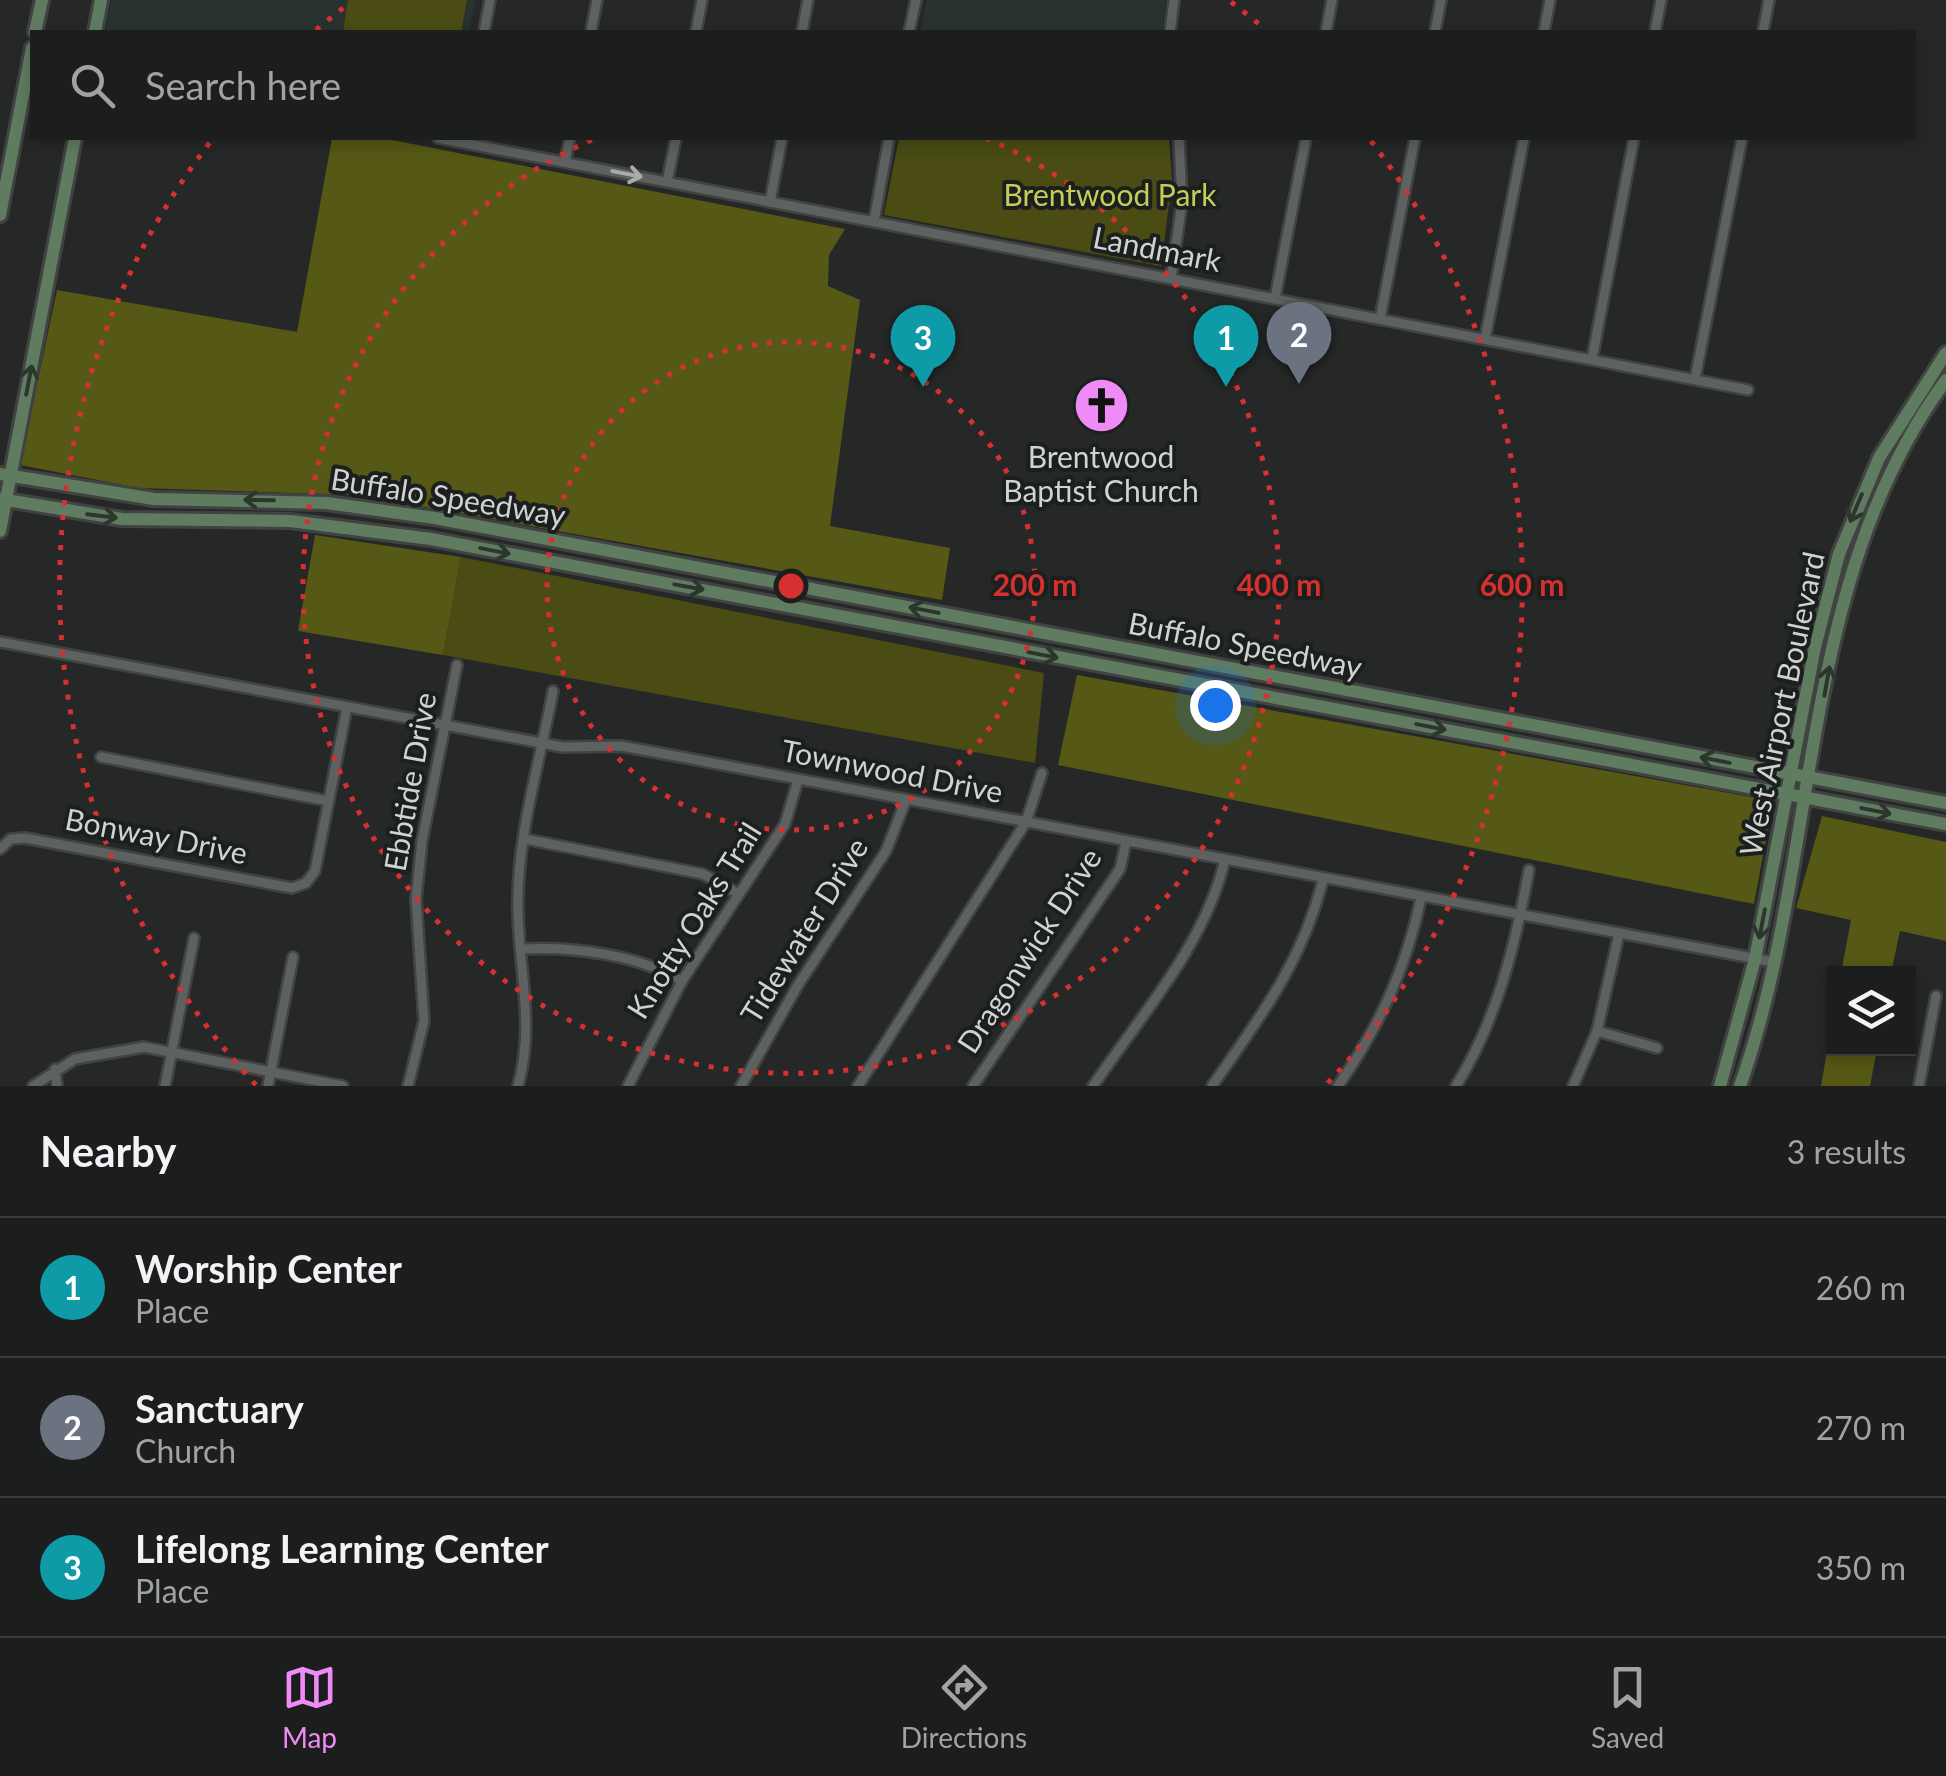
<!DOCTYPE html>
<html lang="en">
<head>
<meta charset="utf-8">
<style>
  body { margin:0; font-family:Lato,sans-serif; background:#292b2a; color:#f1f3f6 }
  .controls { position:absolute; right:30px; bottom:30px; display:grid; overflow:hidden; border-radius:0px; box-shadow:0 5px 15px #0003 }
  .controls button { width:90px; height:90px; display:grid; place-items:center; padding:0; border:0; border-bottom:2px solid #3a3c3b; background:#1c1e1d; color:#f1f3f6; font:50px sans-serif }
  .you { position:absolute; left:1215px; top:705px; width:35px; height:35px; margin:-25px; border:8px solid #fff; border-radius:50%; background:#1a73e8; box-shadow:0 0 0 15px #1a73e833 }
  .badge { display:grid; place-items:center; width:65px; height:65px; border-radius:50%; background:#ef8bf6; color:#fff; font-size:32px; font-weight:700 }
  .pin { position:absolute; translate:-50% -82px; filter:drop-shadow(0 2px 5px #0008) }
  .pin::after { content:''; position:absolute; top:52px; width:35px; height:30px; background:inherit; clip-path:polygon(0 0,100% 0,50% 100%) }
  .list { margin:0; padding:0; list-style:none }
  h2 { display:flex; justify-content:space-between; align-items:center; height:130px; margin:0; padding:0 40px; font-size:42px }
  h2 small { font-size:32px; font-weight:400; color:#a0a2a4 }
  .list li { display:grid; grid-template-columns:65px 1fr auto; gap:30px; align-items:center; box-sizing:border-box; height:140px; padding:0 40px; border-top:2px solid #3a3c3b }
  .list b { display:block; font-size:38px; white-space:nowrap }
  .list p { margin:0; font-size:32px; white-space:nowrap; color:#a0a2a4 }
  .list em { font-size:32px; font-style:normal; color:#a0a2a4 }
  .icon { flex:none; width:55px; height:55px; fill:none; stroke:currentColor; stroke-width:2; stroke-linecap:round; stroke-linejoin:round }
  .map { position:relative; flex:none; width:1946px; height:1086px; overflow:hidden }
  .search { position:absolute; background:#1c1e1d; box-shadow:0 5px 15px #0003; left:30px; right:30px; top:30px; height:110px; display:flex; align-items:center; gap:25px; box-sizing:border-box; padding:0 35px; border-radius:0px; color:#a0a2a4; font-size:38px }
  .sheet { height:550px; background:#1c1e1d }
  nav { display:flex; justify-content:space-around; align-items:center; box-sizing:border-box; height:140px; border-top:2px solid #3a3c3b; background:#1c1e1d; font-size:28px; color:#a0a2a4 }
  nav a { display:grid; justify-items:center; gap:5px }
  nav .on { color:#ef8bf6 }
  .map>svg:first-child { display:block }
  .built { fill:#28322f }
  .green { fill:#4a4c14 }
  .forest { fill:#565815 }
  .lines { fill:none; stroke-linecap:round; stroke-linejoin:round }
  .minor-casing { stroke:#404342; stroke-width:14 }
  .secondary-casing { stroke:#404342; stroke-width:18 }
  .minor { stroke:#5d6160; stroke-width:9 }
  .secondary { stroke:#607c60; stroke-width:12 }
  .oneway { stroke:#a8abaa }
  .oneway2 { stroke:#2c362e }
  .ring { fill:none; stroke:#d63130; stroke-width:5; stroke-dasharray:5 10 }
  .labels { text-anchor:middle; stroke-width:8; stroke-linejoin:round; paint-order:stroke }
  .park-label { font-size:30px; fill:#c7cc59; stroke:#1b1f1d }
  .street-label { font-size:30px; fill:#d0d3d2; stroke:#1b1f1d }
  .poi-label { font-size:30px; fill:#d0d3d2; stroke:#1b1f1d }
  .centre { fill:#d63130; stroke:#1b1f1d; stroke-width:5 }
  .ring-label { font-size:30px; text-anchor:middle; font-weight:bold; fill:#d63130; stroke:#1b1f1d; stroke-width:8; stroke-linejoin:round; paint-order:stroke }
</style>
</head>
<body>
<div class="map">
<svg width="1946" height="1086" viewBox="0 0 1946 1086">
  <rect width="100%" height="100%" fill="#252827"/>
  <!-- built -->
  <g class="built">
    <path d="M111,0H476L469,32H105Z"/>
    <path d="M927,0H1166L1162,32H920Z"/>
  </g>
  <!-- green -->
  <g class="green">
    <path d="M348,0H467L461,32H343Z"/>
    <path d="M899,138H1169L1172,181L1161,266L884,215Z"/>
    <path d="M461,557L1044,673L1035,763L443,655Z"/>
  </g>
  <!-- forest -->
  <g class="forest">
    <path d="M332,138H382L845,229L829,255L828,286L860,300L830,526L950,548L942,600L358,495L139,488L20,465L57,290L297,332Z"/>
    <path d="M315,535L461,557L443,655L298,631Z"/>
    <path d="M1077,675L1773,801L1754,904L1058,765Z"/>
    <path d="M1822,816L1946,842V941L1900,931L1891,973H1841L1851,920L1796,908Z"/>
    <path d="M1833,1017L1834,1048L1877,1049L1870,1086H1821Z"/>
  </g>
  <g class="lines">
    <defs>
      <g id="minor">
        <path d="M484,32L490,0"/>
        <path d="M591,32L597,0"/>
        <path d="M696,32L702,0"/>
        <path d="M802,32L808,0"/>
        <path d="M909,32L916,0"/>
        <path d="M1170,32L1174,0"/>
        <path d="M1326,32L1332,0"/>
        <path d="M1435,32L1441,0"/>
        <path d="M1544,32L1550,0"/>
        <path d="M1655,32L1661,0"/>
        <path d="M1763,32L1769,0"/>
        <path d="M438,138L1748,390"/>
        <path d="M565,162L570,138"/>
        <path d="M667,182L676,138"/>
        <path d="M770,202L782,138"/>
        <path d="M874,221L889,138"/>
        <path d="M1171,278L1182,203L1179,138"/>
        <path d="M1275,298L1306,138"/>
        <path d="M1380,319L1415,138"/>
        <path d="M1485,339L1524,138"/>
        <path d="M1592,359L1634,138"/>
        <path d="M1695,379L1742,138"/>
        <path d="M0,642L563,747L621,746L654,752L1774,962"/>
        <path d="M101,757L328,801"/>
        <path d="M525,839L703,874L737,893"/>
        <path d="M0,849L11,839L25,838L292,888L306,883L315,871L347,707"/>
        <path d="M523,949C573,946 638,955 682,981"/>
        <path d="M1597,1031L1657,1048"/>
        <path d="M55,1069L57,1086"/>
        <path d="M33,1086L75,1059L144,1047L343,1086"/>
        <path d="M165,1086L194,938"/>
        <path d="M268,1086L293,957"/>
        <path d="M408,1086L424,1021L416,899L422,841L457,665"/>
        <path d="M518,1086C535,1025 519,972 518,911C516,838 540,762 553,691"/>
        <path d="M628,1086L682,981L785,824L798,780"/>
        <path d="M741,1086L798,985L886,851L906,800"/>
        <path d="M858,1086L1026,822L1042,773"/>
        <path d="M973,1086L1120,869L1126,842"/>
        <path d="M1093,1086C1142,1014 1204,946 1225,860"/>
        <path d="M1212,1086C1260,1017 1302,963 1323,880"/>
        <path d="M1338,1086C1379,1027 1406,969 1421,898"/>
        <path d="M1456,1086C1497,1020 1515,946 1529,870"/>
        <path d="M1573,1086L1597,1031L1619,934"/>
        <path d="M1919,1086L1936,996"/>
      </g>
      <g id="secondary">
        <path d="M35,32L42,0"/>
        <path d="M95,32L101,0"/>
        <path d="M0,215L32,48"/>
        <path d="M0,474L154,499L327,503L435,518L1946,803"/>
        <path d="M0,499L122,519L290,521L431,539L1946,824"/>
        <path d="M0,531L75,138"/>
        <path d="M1720,1086L1755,959L1815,647L1839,554L1879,458L1946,353"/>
        <path d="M1740,1086C1822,855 1795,584 1946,380"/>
      </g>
    </defs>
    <!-- minor casing -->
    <use href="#minor" class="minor-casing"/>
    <!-- secondary casing -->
    <use href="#secondary" class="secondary-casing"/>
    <!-- minor -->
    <use href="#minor" class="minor"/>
    <!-- secondary -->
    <use href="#secondary" class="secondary"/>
  </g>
  <!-- one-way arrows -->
  <defs><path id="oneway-shaft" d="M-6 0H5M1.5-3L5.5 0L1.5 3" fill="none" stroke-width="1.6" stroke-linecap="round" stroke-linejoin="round" transform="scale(2.5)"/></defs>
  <use class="oneway" href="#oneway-shaft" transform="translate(627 174) rotate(11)"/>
  <g class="oneway2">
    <use href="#oneway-shaft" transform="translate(29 380) rotate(-79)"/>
    <use href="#oneway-shaft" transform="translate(259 500) rotate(-179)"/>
    <use href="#oneway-shaft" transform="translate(1856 508) rotate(113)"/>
    <use href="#oneway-shaft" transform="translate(102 516) rotate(7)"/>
    <use href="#oneway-shaft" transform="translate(495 551) rotate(11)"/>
    <use href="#oneway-shaft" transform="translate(689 587) rotate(10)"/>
    <use href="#oneway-shaft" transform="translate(924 610) rotate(-169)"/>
    <use href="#oneway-shaft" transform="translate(1043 655) rotate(11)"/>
    <use href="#oneway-shaft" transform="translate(1827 681) rotate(-80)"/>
    <use href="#oneway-shaft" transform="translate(1431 727) rotate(11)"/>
    <use href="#oneway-shaft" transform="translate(1715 760) rotate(-169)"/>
    <use href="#oneway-shaft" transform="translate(1876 811) rotate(11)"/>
    <use href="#oneway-shaft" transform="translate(1762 924) rotate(101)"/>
  </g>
  <!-- distance rings -->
  <g class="ring">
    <circle cx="791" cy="586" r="244"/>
    <path d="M986 138A488 488 0 1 1 596 138"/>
    <path d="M256 1085A731 731 0 0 1 211 141M316 30A731 731 0 0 1 351 2M1231 2A731 731 0 0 1 1266 30M1371 141A731 731 0 0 1 1326 1085"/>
  </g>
  <!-- icons -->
  <defs>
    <symbol id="church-disc" viewBox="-11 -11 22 22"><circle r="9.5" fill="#ef8bf6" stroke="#1b1f1d"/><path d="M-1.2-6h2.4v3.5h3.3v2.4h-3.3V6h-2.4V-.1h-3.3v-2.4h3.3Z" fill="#111"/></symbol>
  </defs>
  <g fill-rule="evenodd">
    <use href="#church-disc" x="1070" y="374" width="63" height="63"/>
  </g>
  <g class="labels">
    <!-- park labels -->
    <g class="park-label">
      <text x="1110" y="206">Brentwood Park</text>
    </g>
    <!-- street labels -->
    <g class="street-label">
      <text transform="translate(1157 250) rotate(11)" y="10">Landmark</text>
      <text transform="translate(448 498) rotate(9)" y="10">Buffalo Speedway</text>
      <text transform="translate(1245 646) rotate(11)" y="10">Buffalo Speedway</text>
      <text transform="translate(1783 704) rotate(-78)" y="10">West Airport Boulevard</text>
      <text transform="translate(892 772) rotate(11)" y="10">Townwood Drive</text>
      <text transform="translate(411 782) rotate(-80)" y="10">Ebbtide Drive</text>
      <text transform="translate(156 837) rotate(11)" y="10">Bonway Drive</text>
      <text transform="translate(695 921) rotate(-58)" y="10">Knotty Oaks Trail</text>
      <text transform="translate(805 931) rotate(-58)" y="10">Tidewater Drive</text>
      <text transform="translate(1030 951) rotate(-57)" y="10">Dragonwick Drive</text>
    </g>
    <!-- poi labels -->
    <g class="poi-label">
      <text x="1101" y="468">Brentwood<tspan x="1101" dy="34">Baptist Church</tspan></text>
    </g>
  </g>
  <circle cx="791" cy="586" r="15" class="centre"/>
  <g class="ring-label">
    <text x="1035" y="596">200 m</text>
    <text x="1279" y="596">400 m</text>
    <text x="1522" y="596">600 m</text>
  </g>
</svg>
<div class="controls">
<button><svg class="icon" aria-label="layers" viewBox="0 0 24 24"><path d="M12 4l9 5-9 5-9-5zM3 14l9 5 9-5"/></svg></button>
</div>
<div class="you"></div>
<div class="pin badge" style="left:1226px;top:387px;background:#0f9aa8">1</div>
<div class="pin badge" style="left:1299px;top:384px;background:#6b7280">2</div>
<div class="pin badge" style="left:923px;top:387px;background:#0f9aa8">3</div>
<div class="search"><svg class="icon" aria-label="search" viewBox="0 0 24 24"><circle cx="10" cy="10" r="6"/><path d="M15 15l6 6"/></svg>Search here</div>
</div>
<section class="sheet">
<h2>Nearby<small>3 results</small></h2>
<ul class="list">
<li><span class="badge" style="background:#0f9aa8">1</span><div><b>Worship Center</b><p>Place</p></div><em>260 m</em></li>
<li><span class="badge" style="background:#6b7280">2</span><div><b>Sanctuary</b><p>Church</p></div><em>270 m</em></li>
<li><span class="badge" style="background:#0f9aa8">3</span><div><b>Lifelong Learning Center</b><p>Place</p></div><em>350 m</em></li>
</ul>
</section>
<nav>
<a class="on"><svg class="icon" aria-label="map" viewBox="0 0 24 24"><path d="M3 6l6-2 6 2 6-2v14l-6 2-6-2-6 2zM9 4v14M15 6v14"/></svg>Map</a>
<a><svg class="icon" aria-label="directions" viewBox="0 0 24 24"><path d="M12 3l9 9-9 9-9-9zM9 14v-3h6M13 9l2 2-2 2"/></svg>Directions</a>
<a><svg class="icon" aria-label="saved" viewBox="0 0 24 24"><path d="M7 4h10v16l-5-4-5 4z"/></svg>Saved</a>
</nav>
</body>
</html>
